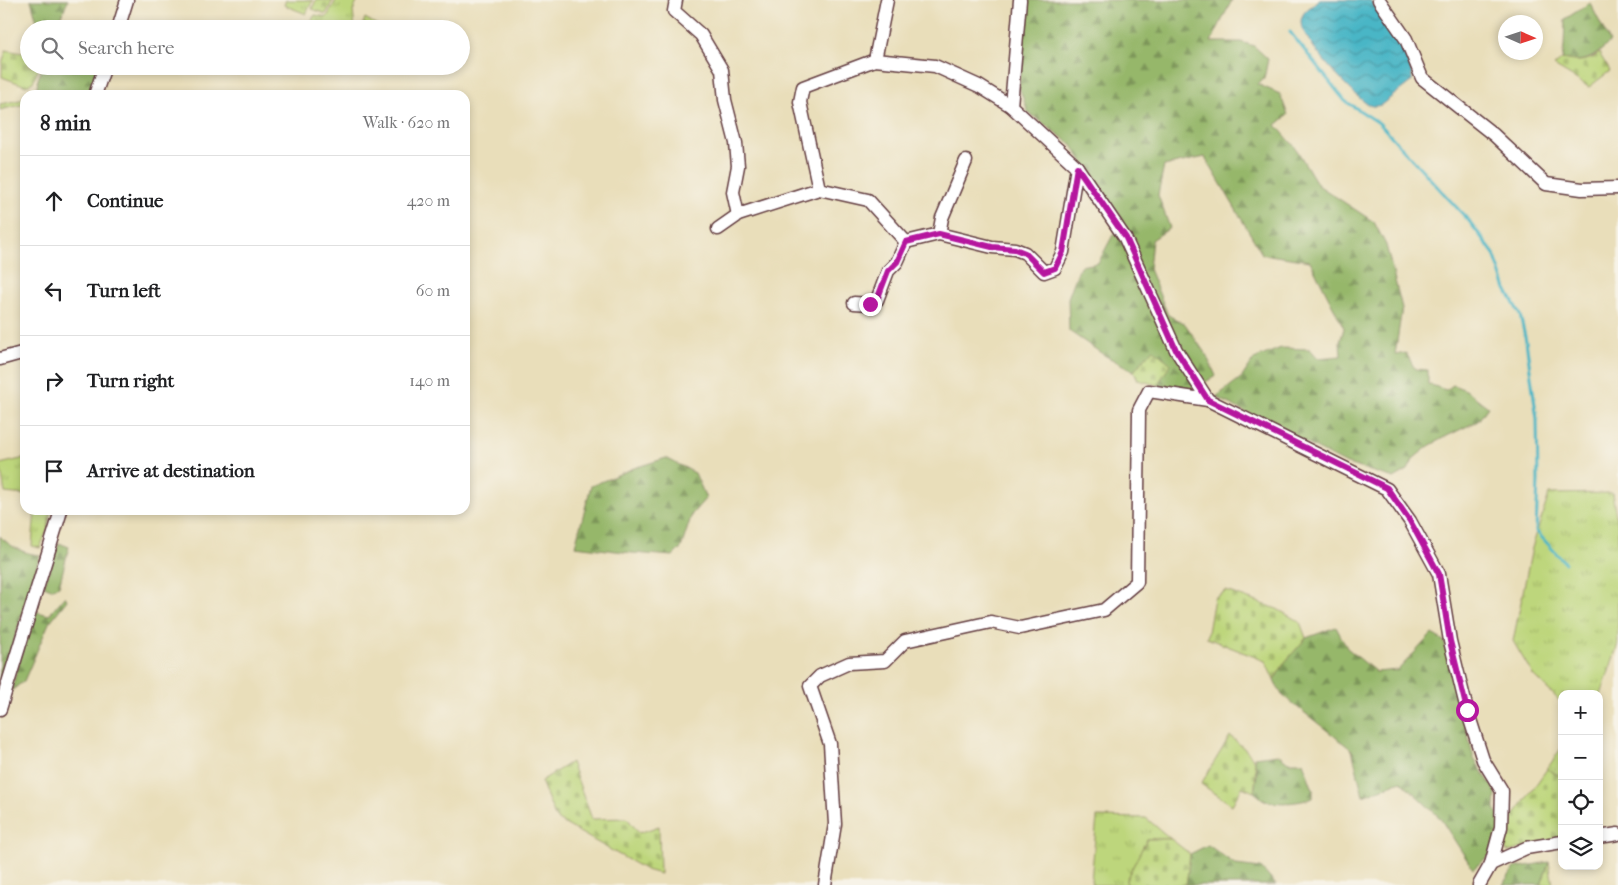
<!DOCTYPE html>
<html lang="en">
<head>
<meta charset="utf-8">
<style>
  body { margin:0; font-family:"IM FELL French Canon",serif; background:#f2f2f2; color:#202124 }
  .controls { position:absolute; right:15px; bottom:15px; display:grid; overflow:hidden; border-radius:10px; box-shadow:0 2px 8px #0003 }
  .controls button { width:45px; height:45px; display:grid; place-items:center; padding:0; border:0; border-bottom:1px solid #e0e0e0; background:#fff; color:#202124; font:25px sans-serif }
  .compass { position:absolute; left:1498px; top:15px; width:45px; height:45px; border-radius:50%; background:#fff; box-shadow:0 2px 8px #0003; rotate:93deg }
  .stop { position:absolute; width:15px; height:15px; margin:-11px; border:4px solid #b5179e; border-radius:50%; background:#fff }
  .stop.end { background:#b5179e; border-color:#fff; box-shadow:0 1px 5px #0008 }
  .list { margin:0; padding:0; list-style:none }
  h2 { display:flex; justify-content:space-between; align-items:center; height:65px; margin:0; padding:0 20px; font-size:21px }
  h2 small { font-size:16px; font-weight:400; color:#757577 }
  .list li { display:grid; grid-template-columns:32px 1fr auto; gap:15px; align-items:center; box-sizing:border-box; height:90px; padding:0 20px; border-top:1px solid #e0e0e0 }
  .list b { display:block; font-size:19px; white-space:nowrap }
  .list em { font-size:16px; font-style:normal; color:#757577 }
  .icon { flex:none; width:28px; height:28px; fill:none; stroke:currentColor; stroke-width:2; stroke-linecap:round; stroke-linejoin:round }
  .map { position:relative; flex:none; width:1618px; height:885px; overflow:hidden }
  .search { position:absolute; background:#fff; box-shadow:0 2px 8px #0003; left:20px; top:20px; width:450px; height:55px; display:flex; align-items:center; gap:12px; box-sizing:border-box; padding:0 18px; border-radius:28px; color:#757577; font-size:19px }
  .panel { position:absolute; background:#fff; box-shadow:0 2px 8px #0003; left:20px; top:90px; width:450px; height:425px; border-radius:15px }
  .map>svg:first-child { display:block }
  .grass { fill:url(#grass-tufts); stroke:#847a53 }
  .forest { fill:url(#forest-firs); stroke:#706b4b }
  .cemetery { fill:url(#cemetery-stones); stroke:#847a53 }
  .water { fill:url(#water-waves); stroke:#4a6a78 }
  .lines { fill:none; stroke-linecap:round; stroke-linejoin:round }
  .stream { stroke:#49b6c6; stroke-width:3 }
  .minor-casing { stroke:#623c40; stroke-width:15 }
  .minor { stroke:#fff; stroke-width:12 }
  .route { stroke:#b5179e; stroke-width:6 }
</style>
</head>
<body>
<div class="map">
<svg width="1618" height="885" viewBox="0 0 1618 885">
  <defs>
    <pattern id="grass-tufts" width="24" height="20" patternUnits="userSpaceOnUse" patternTransform="scale(1.25)"><rect width="24" height="20" fill="#bdd67b"/><path d="M3 7l-1-3M5 7V3M7 7l1-3M15 17l-1-3M17 17v-4M19 17l1-3" fill="none" stroke="#a4b76a"/></pattern>
    <pattern id="forest-firs" width="22" height="20" patternUnits="userSpaceOnUse" patternTransform="scale(1.25)"><rect width="22" height="20" fill="#96b76b"/><path d="M5 1l3.5 6h-7zM16 11l3.5 6h-7z" fill="#7c9458"/></pattern>
    <pattern id="cemetery-stones" width="16" height="16" patternUnits="userSpaceOnUse" patternTransform="scale(1.25)"><rect width="16" height="16" fill="#bdd67b"/><path d="M2 7V4a2 2 0 0 1 4 0v3zM10 15v-3a2 2 0 0 1 4 0v3z" fill="#a4b76a"/></pattern>
    <pattern id="water-waves" width="16" height="10" patternUnits="userSpaceOnUse" patternTransform="scale(1.25)"><rect width="16" height="10" fill="#49b6c6"/><path d="M0 5q4-4 8 0t8 0" fill="none" stroke="#3f93a1"/></pattern>
  </defs>
  <rect width="100%" height="100%" fill="#f7f3e8"/>
  <filter id="ink" filterUnits="userSpaceOnUse"><feTurbulence type="fractalNoise" baseFrequency=".02" numOctaves="2"/><feDisplacementMap in="SourceGraphic" scale="10" xChannelSelector="R" yChannelSelector="G"/><feConvolveMatrix kernelMatrix="1 2 1 2 8 2 1 2 1" color-interpolation-filters="sRGB"/></filter>
  <filter id="wash" filterUnits="userSpaceOnUse"><feTurbulence type="fractalNoise" baseFrequency=".0096" numOctaves="4" result="noise"/><feDisplacementMap in="SourceGraphic" scale="20" xChannelSelector="R" yChannelSelector="G"/><feGaussianBlur stdDeviation="1.12" result="paint"/><feColorMatrix in="noise" values="0 0 0 0 0 0 0 0 0 0 0 0 0 0 0 0 0 1.4 0 .05"/><feComposite in="paint" operator="in"/></filter>
  <g filter="url(#wash)">
    <rect width="100%" height="100%" fill="#e9deba"/>
    <!-- grass -->
    <g class="grass">
      <path d="M286,0H313L306,14L284,5Z"/>
      <path d="M336,0H358L353,11L355,29H309L308,26L315,15L327,17Z"/>
      <path d="M25,99V104L0,110V104Z"/>
      <path d="M25,458V495L5,493L0,464Z"/>
      <path d="M1612,493L1618,526V644L1599,701V694H1562V703L1533,675L1513,641L1532,548L1549,494Z"/>
      <path d="M35,510H51L48,528L40,548L32,546Z"/>
      <path d="M1562,747V777L1547,769Z"/>
      <path d="M1097,817L1146,818L1171,839H1147L1126,880L1127,885H1093L1091,881Z"/>
      <path d="M1549,862L1553,885H1541Z"/>
    </g>
    <!-- forest -->
    <g class="forest">
      <path d="M31,0H68L56,29H39Z"/>
      <path d="M1027,0H1232L1211,42H1241L1254,46L1268,59L1264,79L1257,84L1280,94L1288,115L1276,125L1295,147L1318,185L1374,222L1386,245L1402,308L1395,355L1406,353L1415,369L1428,370V384L1446,390L1453,385L1466,390L1488,407L1478,421L1443,438L1429,446L1414,458L1408,470L1394,478L1347,464L1216,397L1242,377L1254,359L1281,348L1310,349L1318,358L1341,356L1340,342L1344,328L1310,261L1262,254L1205,157L1164,166L1158,195L1170,228L1152,240L1149,269L1168,315L1185,324L1207,356L1216,376L1186,393L1157,385L1170,364L1153,349L1134,371L1104,355L1069,331L1068,298L1080,266L1098,263L1114,233L1136,249L1101,189L1071,144L1028,112L1019,87Z"/>
      <path d="M1590,3L1610,42C1594,58 1585,64 1562,59L1564,47L1565,19Z"/>
      <path d="M43,66H98L89,95H36L38,79Z"/>
      <path d="M666,458L695,473L706,498L692,514L681,548L673,556L632,553L575,546L591,486L634,468Z"/>
      <path d="M0,536C10,547 25,554 40,555L0,686Z"/>
      <path d="M59,543L69,547L59,586L51,589L44,586Z"/>
      <path d="M65,596L67,600L49,623L24,681L11,691L34,611L49,615Z"/>
      <path d="M1336,627L1347,648L1376,672L1398,670L1432,634L1444,641L1474,759L1496,792L1495,809L1510,838L1473,869L1440,818L1401,781L1363,796L1352,750L1282,695L1274,680L1285,662L1306,638Z"/>
      <path d="M1278,754L1288,762H1303L1313,790V798C1299,803 1279,805 1264,800C1261,798 1257,794 1254,792L1257,774L1254,757Z"/>
      <path d="M1208,845L1236,865L1261,868L1276,885H1186L1190,854Z"/>
      <path d="M1549,862L1541,885H1503L1514,868Z"/>
    </g>
    <!-- cemetery -->
    <g class="cemetery">
      <path d="M316,0H333L326,14L312,9Z"/>
      <path d="M365,18L384,29H365L363,24Z"/>
      <path d="M80,19L105,29H77Z"/>
      <path d="M6,50L29,54V66H40L33,82L26,86L2,77V64Z"/>
      <path d="M1599,53L1610,71L1589,87L1554,66L1562,59C1574,62 1589,63 1599,53Z"/>
      <path d="M1153,349L1171,364L1157,385L1138,380L1134,371Z"/>
      <path d="M1226,591L1277,609L1300,622L1306,638L1285,662L1274,680L1265,661L1207,638L1214,598Z"/>
      <path d="M1230,736C1254,757 1259,758 1254,792L1242,787L1232,805L1201,784Z"/>
      <path d="M571,762L592,819L627,818L639,833L659,826L660,874L646,870L556,819L541,781Z"/>
      <path d="M1547,769L1562,777V838L1508,852L1500,846L1510,838L1513,817Z"/>
      <path d="M1147,839H1171L1190,854L1186,885H1127L1126,880Z"/>
    </g>
    <!-- water -->
    <path class="water" d="M1320,0H1370C1382,18 1414,60 1412,81L1381,105C1376,106 1374,107 1369,105C1355,98 1300,38 1301,22C1301,11 1312,6 1320,0Z"/>
    <g class="lines">
      <!-- stream -->
      <path class="stream" d="M1290,32L1345,101L1379,123L1469,221L1494,254L1506,289L1520,315L1526,341L1537,419L1538,481L1536,531L1565,563"/>
    </g>
  </g>
  <g filter="url(#ink)">
    <g class="lines">
      <defs>
        <g id="minor">
          <path d="M676,0L674,11L701,35L722,70L725,100L736,143L738,166L733,192L738,215"/>
          <path d="M1379,0L1406,39L1422,78L1494,135L1546,184L1582,189L1618,188"/>
          <path d="M118,29L127,0"/>
          <path d="M875,60L935,66L979,86L1011,106"/>
          <path d="M95,95L105,66"/>
          <path d="M819,189L800,102L803,87L875,60L887,0"/>
          <path d="M718,229L738,215L819,189L868,200L906,242L939,234L992,247L1015,249L1025,253L1044,272L1055,268L1063,252L1077,167"/>
          <path d="M939,234L942,218L966,161"/>
          <path d="M854,303L870,304L877,300L888,271L897,262L906,242"/>
          <path d="M0,359L25,352"/>
          <path d="M1208,400L1387,489L1410,521L1439,574L1450,641L1467,710L1483,760L1502,791L1501,827L1491,864"/>
          <path d="M0,709L60,514L59,510"/>
          <path d="M1599,837L1618,834"/>
          <path d="M825,885L835,824L830,744L810,686L820,676L849,663L885,661L905,641L991,622L1020,628L1104,610L1137,582L1139,410L1149,391L1208,400L1176,350L1125,238L1077,167L1011,106L1020,0"/>
          <path d="M1479,885L1491,864L1526,848L1562,842"/>
        </g>
      </defs>
      <!-- minor casing -->
      <use href="#minor" class="minor-casing"/>
      <!-- minor -->
      <use href="#minor" class="minor"/>
    </g>
  </g>
  <g class="lines" filter="url(#ink)">
    <!-- route -->
    <path class="route" d="M870,304L877,300L888,271L897,262L906,242L939,234L992,247L1015,249L1025,253L1044,272L1055,268L1063,252L1077,167L1126,238L1176,350L1208,400L1387,488L1410,521L1439,574L1450,641L1467,710"/>
  </g>
</svg>
<div class="controls">
<button>+</button>
<button>−</button>
<button><svg class="icon" aria-label="locate" viewBox="0 0 24 24"><circle cx="12" cy="12" r="6"/><path d="M12 2v4M12 18v4M2 12h4M18 12h4"/></svg></button>
<button><svg class="icon" aria-label="layers" viewBox="0 0 24 24"><path d="M12 4l9 5-9 5-9-5zM3 14l9 5 9-5"/></svg></button>
</div>
<svg class="compass" viewBox="-18 -18 36 36"><path d="M0-13l5 13h-10z" fill="#e53935"/><path d="M0 13l5-13h-10z" fill="#757577"/></svg>
<div class="stop" style="left:1467px;top:710px"></div>
<div class="stop end" style="left:870px;top:304px"></div>
<div class="search"><svg class="icon" aria-label="search" viewBox="0 0 24 24"><circle cx="10" cy="10" r="6"/><path d="M15 15l6 6"/></svg>Search here</div>
<section class="panel">
<h2>8 min<small>Walk · 620 m</small></h2>
<ul class="list">
<li><svg class="icon" aria-label="ahead" viewBox="0 0 24 24"><path d="M12 20V5M6 11l6-6 6 6"/></svg><div><b>Continue</b></div><em>420 m</em></li>
<li><svg class="icon" aria-label="left" viewBox="0 0 24 24"><path d="M17 20v-9H6M10 6l-5 5 5 5"/></svg><div><b>Turn left</b></div><em>60 m</em></li>
<li><svg class="icon" aria-label="right" viewBox="0 0 24 24"><path d="M7 20v-9h11M14 6l5 5-5 5"/></svg><div><b>Turn right</b></div><em>140 m</em></li>
<li><svg class="icon" aria-label="arrive" viewBox="0 0 24 24"><path d="M6 21V4h12l-3 4 3 4H6"/></svg><div><b>Arrive at destination</b></div></li>
</ul>
</section>
</div>
</body>
</html>
